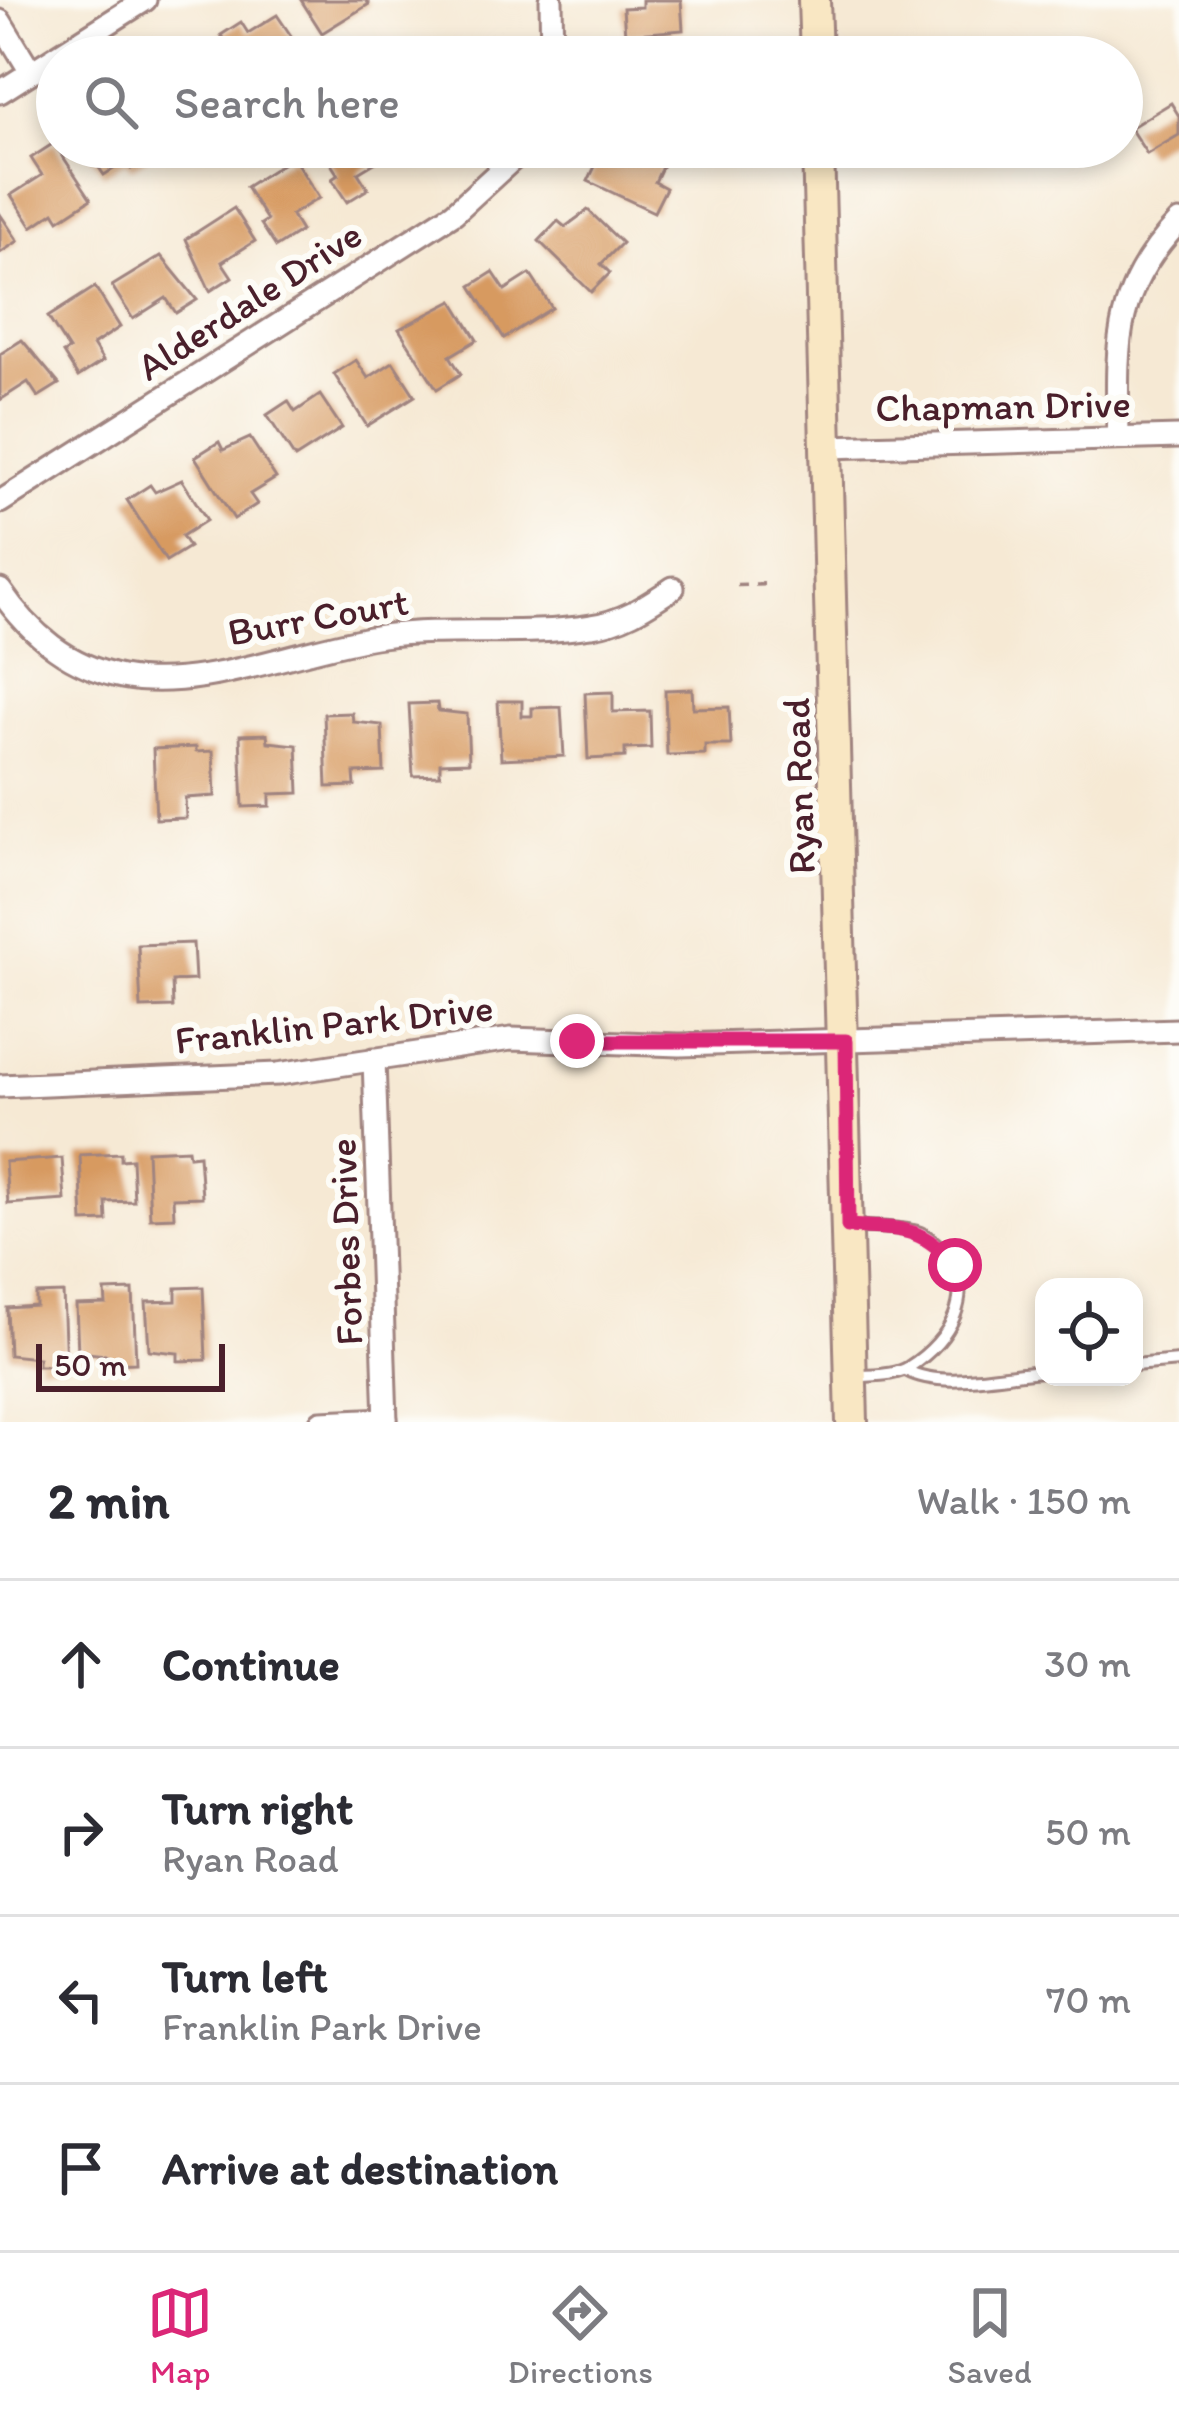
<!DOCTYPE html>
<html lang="en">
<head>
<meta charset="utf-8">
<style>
  body { margin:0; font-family:Itim,sans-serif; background:#f2f2f3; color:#2b2b33 }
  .controls { position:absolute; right:36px; bottom:36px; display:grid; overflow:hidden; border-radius:24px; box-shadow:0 6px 18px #0003 }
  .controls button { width:108px; height:108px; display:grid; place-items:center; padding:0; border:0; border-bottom:3px solid #e1e1e2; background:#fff; color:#2b2b33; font:60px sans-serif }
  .scale { position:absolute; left:36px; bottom:30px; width:189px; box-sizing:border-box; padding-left:12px; border:6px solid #4a1f2b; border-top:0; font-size:33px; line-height:42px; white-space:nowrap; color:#4a1f2b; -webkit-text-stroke:9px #fdfcf7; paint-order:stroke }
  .stop { position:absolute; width:36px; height:36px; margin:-27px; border:9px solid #db2777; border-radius:50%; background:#fff }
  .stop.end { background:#db2777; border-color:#fff; box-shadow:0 3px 12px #0008 }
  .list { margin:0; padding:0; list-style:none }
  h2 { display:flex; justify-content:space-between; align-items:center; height:156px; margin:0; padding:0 48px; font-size:51px }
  h2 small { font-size:39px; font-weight:400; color:#7c7c81 }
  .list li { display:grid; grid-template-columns:78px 1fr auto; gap:36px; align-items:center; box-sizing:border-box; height:168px; padding:0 48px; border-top:3px solid #e1e1e2 }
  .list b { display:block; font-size:45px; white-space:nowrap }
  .list p { margin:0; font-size:39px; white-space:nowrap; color:#7c7c81 }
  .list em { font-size:39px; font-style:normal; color:#7c7c81 }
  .icon { flex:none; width:66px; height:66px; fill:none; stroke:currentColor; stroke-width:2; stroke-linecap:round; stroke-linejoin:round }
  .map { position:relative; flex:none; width:1179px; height:1422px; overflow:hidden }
  .search { position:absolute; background:#fff; box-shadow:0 6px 18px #0003; left:36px; right:36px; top:36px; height:132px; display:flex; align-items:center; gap:30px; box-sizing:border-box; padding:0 42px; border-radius:66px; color:#7c7c81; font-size:45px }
  .sheet { height:828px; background:#fff }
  nav { display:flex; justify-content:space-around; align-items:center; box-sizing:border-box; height:168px; border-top:3px solid #e1e1e2; background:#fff; font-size:33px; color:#7c7c81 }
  nav a { display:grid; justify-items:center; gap:6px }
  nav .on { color:#db2777 }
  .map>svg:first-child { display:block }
  .building { fill:#d79a61 }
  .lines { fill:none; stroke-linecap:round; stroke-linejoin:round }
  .lane-casing { stroke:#a08480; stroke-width:16 }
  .street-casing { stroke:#a08480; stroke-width:27 }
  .secondary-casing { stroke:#a08480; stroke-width:36 }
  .path { stroke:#a08480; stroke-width:4.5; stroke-dasharray:9 9; stroke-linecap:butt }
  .lane { stroke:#fff; stroke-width:10 }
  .street { stroke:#fff; stroke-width:21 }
  .secondary { stroke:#f9e7c3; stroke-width:30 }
  .route { stroke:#db2777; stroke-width:15 }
  .labels { text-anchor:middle; stroke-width:12; stroke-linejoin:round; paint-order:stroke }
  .street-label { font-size:39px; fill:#4a1f2b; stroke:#fdfcf7 }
</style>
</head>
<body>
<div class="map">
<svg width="1179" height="1422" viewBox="0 0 1179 1422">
  <rect width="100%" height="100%" fill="#fdfcf7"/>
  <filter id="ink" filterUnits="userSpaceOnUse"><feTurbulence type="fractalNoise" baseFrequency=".00833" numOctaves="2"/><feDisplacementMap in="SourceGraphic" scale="24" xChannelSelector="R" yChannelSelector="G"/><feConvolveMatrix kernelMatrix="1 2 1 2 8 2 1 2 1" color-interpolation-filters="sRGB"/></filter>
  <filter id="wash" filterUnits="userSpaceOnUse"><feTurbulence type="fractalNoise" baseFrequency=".004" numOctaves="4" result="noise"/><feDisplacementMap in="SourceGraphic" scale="48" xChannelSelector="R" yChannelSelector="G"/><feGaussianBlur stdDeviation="2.7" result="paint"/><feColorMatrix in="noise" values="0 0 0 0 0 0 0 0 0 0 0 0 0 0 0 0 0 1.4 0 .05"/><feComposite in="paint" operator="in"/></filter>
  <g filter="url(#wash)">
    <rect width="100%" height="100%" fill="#f6e9d4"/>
    <g id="blocks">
      <!-- building -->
      <g class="building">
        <path d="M301,0H366L369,4L322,33Z"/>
        <path d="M642,0H681L683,30L625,35L623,8L642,7Z"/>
        <path d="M277,15L298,46L282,57H235L221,35L241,22L248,33Z"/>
        <path d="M1171,103L1179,116V135L1147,154L1130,128Z"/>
        <path d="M54,143L91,199L59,220L54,212L32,227L11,195L42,175L31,158Z"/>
        <path d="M85,147H164L131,169L126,161L104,175Z"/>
        <path d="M327,147H388L391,153L358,173L368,189L347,202L332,179L338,175L322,150Z"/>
        <path d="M614,147H653L668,154L655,182L666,188L654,212L588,181L600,156L608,159Z"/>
        <path d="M293,157L319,198L291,215L301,231L276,247L261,224L267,220L246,187Z"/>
        <path d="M234,208L255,241L222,262L232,277L210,291L186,239Z"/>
        <path d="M588,210L622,243L601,264L610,273L591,292L539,241L558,221L565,227Z"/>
        <path d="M0,214L18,241L0,253Z"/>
        <path d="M161,256L197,300L176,313L166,298L133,319L112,286Z"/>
        <path d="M493,272L505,290L530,274L552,308L504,338L471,286Z"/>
        <path d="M95,287L120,327L93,345L103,361L78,377L63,353L69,350L48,317Z"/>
        <path d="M453,301L477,340L450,356L461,374L437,389L399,329Z"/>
        <path d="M22,340L59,384L38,397L28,382L0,400V354Z"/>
        <path d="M356,360L368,378L393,362L415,396L367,426L334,374Z"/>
        <path d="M320,395L342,428L295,458L267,415L288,401L295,412Z"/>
        <path d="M250,438L276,478L250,494L257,504L234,519L195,457L219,442L223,450Z"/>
        <path d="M182,480L207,520L182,536L189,547L166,561L127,500L150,485L155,492Z"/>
        <path d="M692,689L693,708L729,707L731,745H705V754L667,755L665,690Z"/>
        <path d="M613,692V712L650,711L651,748L625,749V757L588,759L585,693Z"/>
        <path d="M498,701H522V716H532V708L561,707L564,756L501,759Z"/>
        <path d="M437,703L438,711L467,714L469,762L440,763V775L413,776L409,704Z"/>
        <path d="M352,713L353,722L382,725L384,772L354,773L355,786L327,787L324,714Z"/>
        <path d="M267,734L268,742L297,745L299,793L270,794V806L243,807L240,735Z"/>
        <path d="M196,747V752L213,751L215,796L185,798L186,818L156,819L153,749Z"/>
        <path d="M193,943L195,980L172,981L173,1007L141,1008L138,945Z"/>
        <path d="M188,1149L189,1156L199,1155L202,1197L173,1198L174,1217L150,1218L147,1151Z"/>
        <path d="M121,1153V1160L132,1159L134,1201L106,1202L107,1221L83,1222L80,1155Z"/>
        <path d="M62,1158L65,1200L8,1204L5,1162Z"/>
        <path d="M203,1287L206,1360L178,1361V1353L149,1350L146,1302L176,1301V1288Z"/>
        <path d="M133,1290L136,1363L108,1364L107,1355L78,1352L76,1305L106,1304L105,1291Z"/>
        <path d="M63,1293L66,1366H38V1358L9,1355L7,1308L36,1306V1294Z"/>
      </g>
    </g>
  </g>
  <g filter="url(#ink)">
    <use href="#blocks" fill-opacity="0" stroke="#a08480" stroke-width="3"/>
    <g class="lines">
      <defs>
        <g id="lane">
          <path d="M848,1226C869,1228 893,1226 913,1231C925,1233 936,1243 944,1252C979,1294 949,1341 909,1367C896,1376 870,1375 854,1377"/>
          <path d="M1134,1365L1179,1361"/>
          <path d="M906,1370C941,1390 1004,1373 1044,1371"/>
        </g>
        <g id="street">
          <path d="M551,0L552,57"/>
          <path d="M0,21L31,72"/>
          <path d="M0,92L145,0"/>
          <path d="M1118,438C1117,348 1111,292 1179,222"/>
          <path d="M828,447L1179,437"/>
          <path d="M0,502L454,213L526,147"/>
          <path d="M0,590C30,634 68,666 122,677C201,693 302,647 382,636C451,627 523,637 591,626C623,622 647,605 673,588"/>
          <path d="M374,1059L386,1422"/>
          <path d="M0,1086L278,1074L511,1039L680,1045L1179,1030"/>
          <path d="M321,1422L386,1419"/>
        </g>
        <g id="secondary">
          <path d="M814,0L816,57"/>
          <path d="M818,147L852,1422"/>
        </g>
      </defs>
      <!-- lane casing -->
      <use href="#lane" class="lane-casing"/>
      <!-- street casing -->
      <use href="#street" class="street-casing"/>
      <!-- secondary casing -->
      <use href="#secondary" class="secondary-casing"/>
      <!-- path -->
      <path class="path" d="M737,585L768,584"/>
      <!-- lane -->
      <use href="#lane" class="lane"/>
      <!-- street -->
      <use href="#street" class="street"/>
      <!-- secondary -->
      <use href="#secondary" class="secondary"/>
    </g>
  </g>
  <g class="lines" filter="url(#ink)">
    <!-- route -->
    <path class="route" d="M577,1041H846L848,1226C898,1229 920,1224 955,1265"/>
  </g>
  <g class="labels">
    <!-- street labels -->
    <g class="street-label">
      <text transform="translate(249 300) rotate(-33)" y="14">Alderdale Drive</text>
      <text transform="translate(1003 405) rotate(-1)" y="14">Chapman Drive</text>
      <text transform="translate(318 616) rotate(-10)" y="14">Burr Court</text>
      <text transform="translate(798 786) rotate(-92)" y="14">Ryan Road</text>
      <text transform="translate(334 1023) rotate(-6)" y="14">Franklin Park Drive</text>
      <text transform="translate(345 1242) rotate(-92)" y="14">Forbes Drive</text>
    </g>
  </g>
</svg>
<div class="controls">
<button><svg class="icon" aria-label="locate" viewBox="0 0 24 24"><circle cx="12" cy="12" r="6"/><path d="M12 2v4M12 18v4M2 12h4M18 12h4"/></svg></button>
</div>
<div class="scale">50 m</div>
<div class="stop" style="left:955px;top:1265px"></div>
<div class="stop end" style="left:577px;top:1041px"></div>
<div class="search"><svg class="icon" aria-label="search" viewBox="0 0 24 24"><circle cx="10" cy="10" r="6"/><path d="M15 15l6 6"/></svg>Search here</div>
</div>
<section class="sheet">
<h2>2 min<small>Walk · 150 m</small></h2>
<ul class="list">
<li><svg class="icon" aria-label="ahead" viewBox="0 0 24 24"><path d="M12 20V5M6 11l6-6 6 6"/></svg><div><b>Continue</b></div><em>30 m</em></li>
<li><svg class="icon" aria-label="right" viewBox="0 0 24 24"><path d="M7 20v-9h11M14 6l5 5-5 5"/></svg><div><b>Turn right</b><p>Ryan Road</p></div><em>50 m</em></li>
<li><svg class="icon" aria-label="left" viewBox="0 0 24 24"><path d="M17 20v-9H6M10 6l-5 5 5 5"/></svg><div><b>Turn left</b><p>Franklin Park Drive</p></div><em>70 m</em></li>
<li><svg class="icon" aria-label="arrive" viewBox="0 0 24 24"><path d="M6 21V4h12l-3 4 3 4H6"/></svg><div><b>Arrive at destination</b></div></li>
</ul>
</section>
<nav>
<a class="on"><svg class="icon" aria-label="map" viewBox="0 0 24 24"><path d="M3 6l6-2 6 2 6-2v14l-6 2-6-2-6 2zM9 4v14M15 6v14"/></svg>Map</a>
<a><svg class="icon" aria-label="directions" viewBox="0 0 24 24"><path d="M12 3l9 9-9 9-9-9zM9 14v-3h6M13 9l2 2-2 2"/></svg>Directions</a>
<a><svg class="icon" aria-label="saved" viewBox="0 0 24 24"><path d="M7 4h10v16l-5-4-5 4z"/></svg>Saved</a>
</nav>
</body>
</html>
